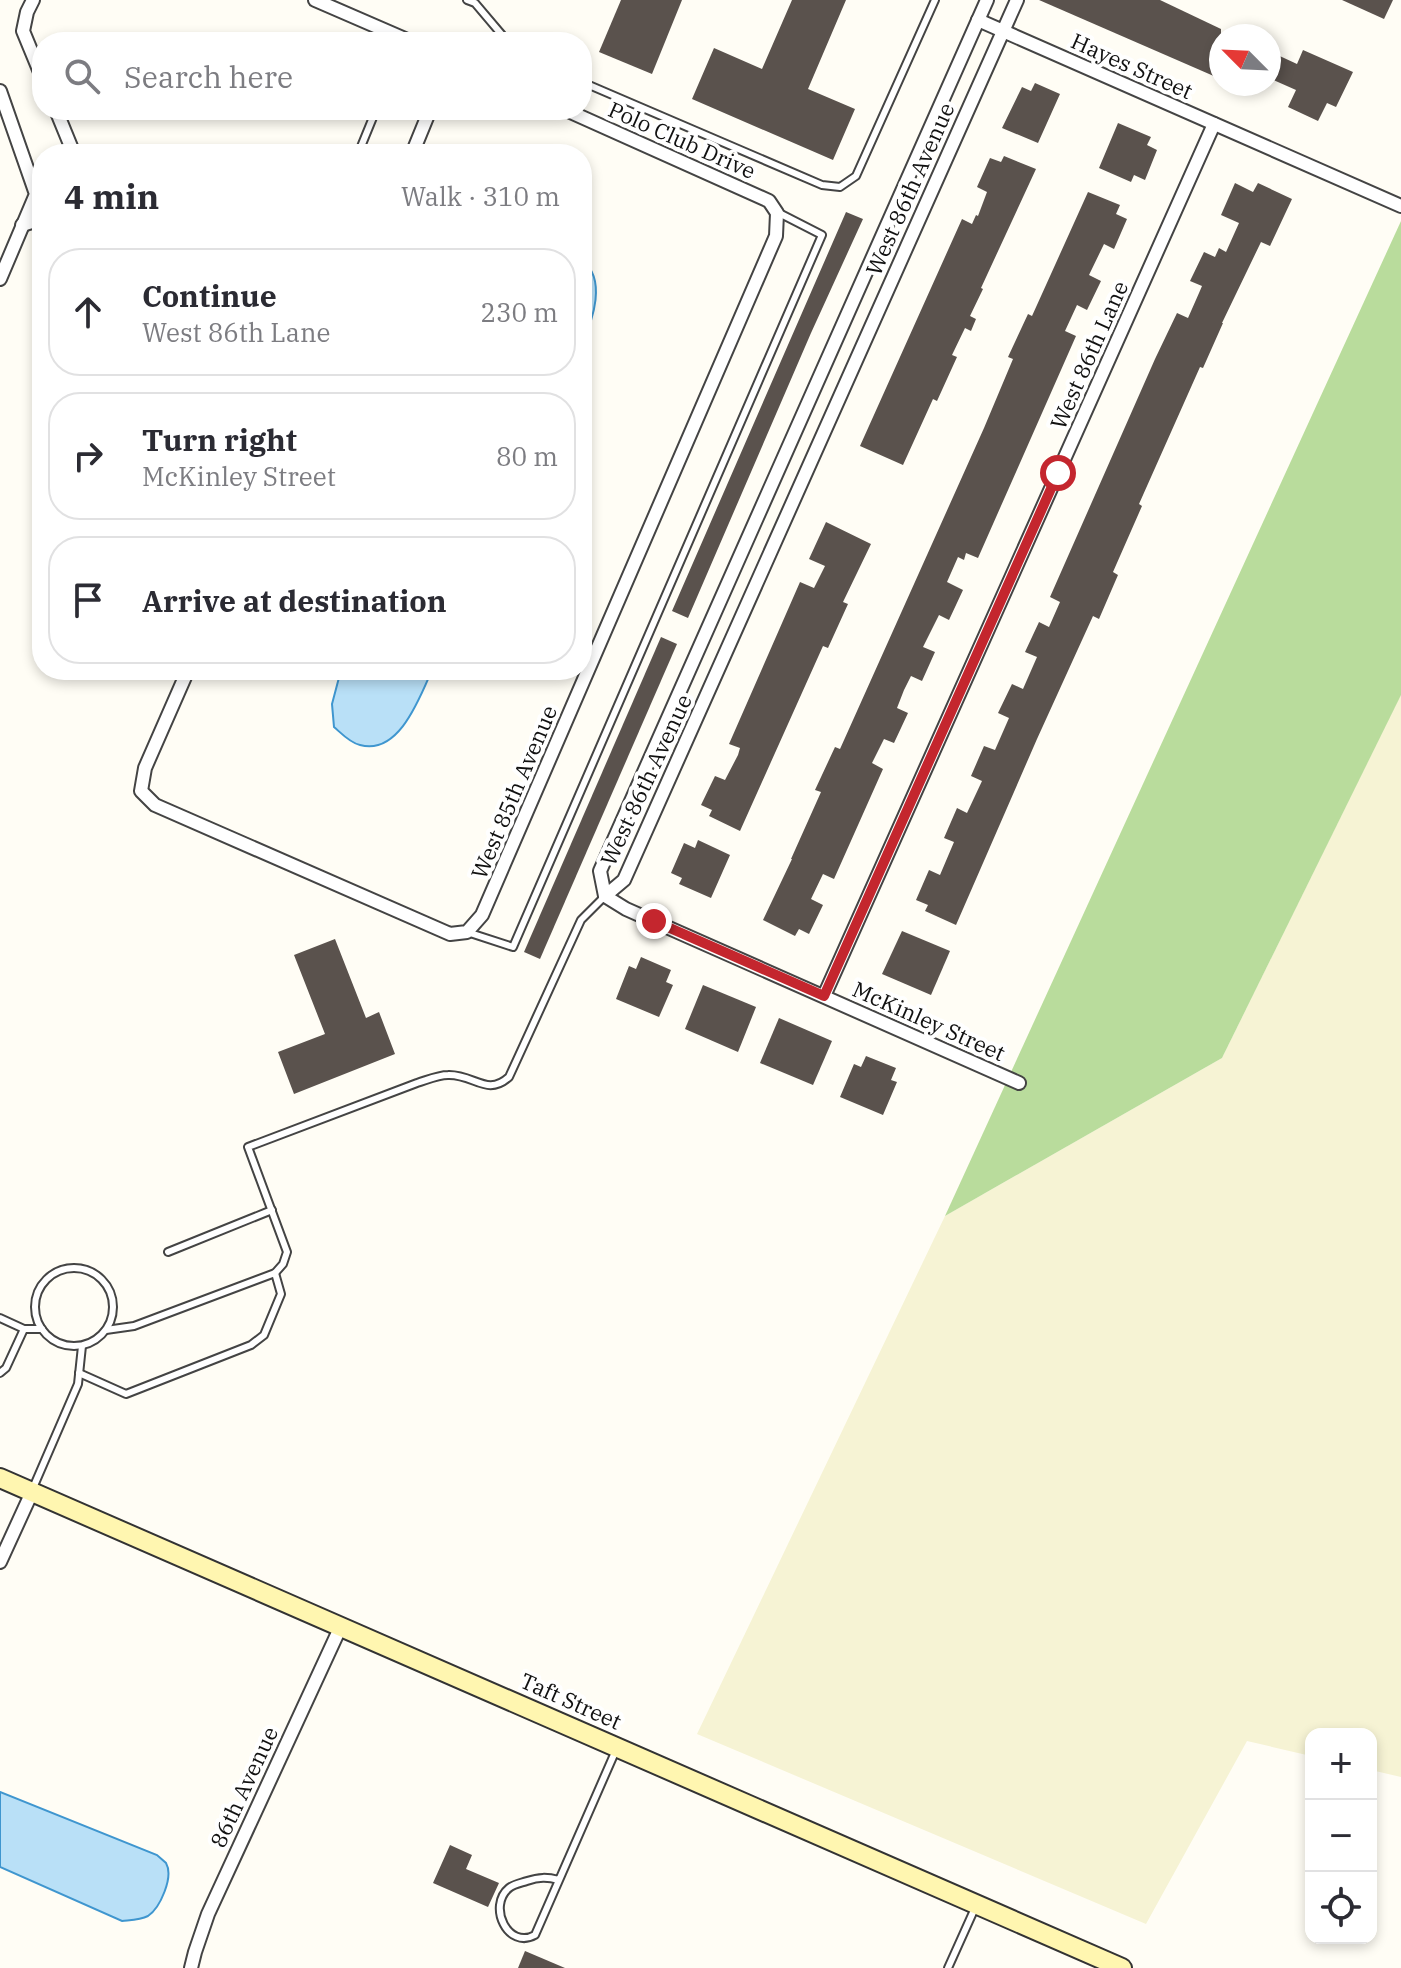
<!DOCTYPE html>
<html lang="en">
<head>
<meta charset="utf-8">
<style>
  body { margin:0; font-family:"IBM Plex Serif",serif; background:#f7f7f7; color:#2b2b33 }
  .controls { position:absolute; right:24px; bottom:24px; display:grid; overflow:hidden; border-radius:16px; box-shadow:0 4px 12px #0003 }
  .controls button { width:72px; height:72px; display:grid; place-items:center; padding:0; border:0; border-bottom:2px solid #e1e1e2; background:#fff; color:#2b2b33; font:40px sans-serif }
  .compass { position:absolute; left:1209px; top:24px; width:72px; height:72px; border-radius:50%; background:#fff; box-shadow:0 4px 12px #0003; rotate:294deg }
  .stop { position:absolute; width:24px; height:24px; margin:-18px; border:6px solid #c4262e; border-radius:50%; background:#fff }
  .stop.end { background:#c4262e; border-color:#fff; box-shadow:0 2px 8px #0008 }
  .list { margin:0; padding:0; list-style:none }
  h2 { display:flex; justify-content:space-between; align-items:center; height:104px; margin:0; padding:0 32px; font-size:34px }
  h2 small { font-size:26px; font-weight:400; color:#7c7c81 }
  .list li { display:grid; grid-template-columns:52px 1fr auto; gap:24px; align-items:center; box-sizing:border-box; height:128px; margin:0 16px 16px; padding:0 16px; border:2px solid #e1e1e2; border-radius:32px }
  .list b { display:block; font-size:30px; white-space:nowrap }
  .list p { margin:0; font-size:26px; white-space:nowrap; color:#7c7c81 }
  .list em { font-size:26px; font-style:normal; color:#7c7c81 }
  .icon { flex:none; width:44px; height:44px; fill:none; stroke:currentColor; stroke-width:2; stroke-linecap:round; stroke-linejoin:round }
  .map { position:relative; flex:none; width:1401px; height:1968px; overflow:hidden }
  .search { position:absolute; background:#fff; box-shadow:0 4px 12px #0003; left:32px; top:32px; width:560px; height:88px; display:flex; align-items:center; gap:20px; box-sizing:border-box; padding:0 28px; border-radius:32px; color:#7c7c81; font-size:30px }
  .panel { position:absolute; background:#fff; box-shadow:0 4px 12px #0003; left:32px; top:144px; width:560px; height:536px; border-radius:32px }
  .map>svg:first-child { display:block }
  .farmland { fill:#f6f3d4 }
  .forest { fill:#b9dc9c }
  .water { fill:#b9e0f7; stroke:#3f96cf; stroke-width:2 }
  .building { fill:#5a524d }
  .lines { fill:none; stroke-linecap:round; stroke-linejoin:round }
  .lane-casing { stroke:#444; stroke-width:10 }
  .street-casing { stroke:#444; stroke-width:16 }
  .secondary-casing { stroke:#333; stroke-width:22 }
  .lane { stroke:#fff; stroke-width:6 }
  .street { stroke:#fff; stroke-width:12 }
  .secondary { stroke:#fff6b0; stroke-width:18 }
  .route { stroke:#c4262e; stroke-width:10 }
  .labels { text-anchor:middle; stroke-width:8; stroke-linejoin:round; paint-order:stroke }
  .street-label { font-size:22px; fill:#111; stroke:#fff }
</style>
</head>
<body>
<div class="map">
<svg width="1401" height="1968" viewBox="0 0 1401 1968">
  <rect width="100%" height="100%" fill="#fffdf5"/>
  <!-- farmland -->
  <path class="farmland" d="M1401,694V1777L1371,1770V1734H1311V1756L1247,1741L1146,1924L697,1734L945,1216L1222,1058Z"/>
  <!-- forest -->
  <path class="forest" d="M1401,221V695L1222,1058L945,1216Z"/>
  <!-- water -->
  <g class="water">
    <path d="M582,260C607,279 593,320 582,343Z"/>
    <path d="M341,670H432C420,697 399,756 360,745C350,743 341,733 334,727L332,704Z"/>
    <path d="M0,1792L157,1855C157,1855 166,1863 166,1863C174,1877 160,1908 148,1916C140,1920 131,1920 122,1921L0,1867Z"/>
  </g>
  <!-- building -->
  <g class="building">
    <path d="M621,0H682L652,74L599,52Z"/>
    <path d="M792,0H846L808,89L855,109L833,160L692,99L714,48L762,69Z"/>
    <path d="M1039,0H1160L1221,29V66L1216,77Z"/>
    <path d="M1342,0H1393L1384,19Z"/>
    <path d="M1303,50L1353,72L1336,107L1327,103L1318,121L1288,107L1296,90L1269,78V51L1297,64Z"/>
    <path d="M1035,83L1060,94L1038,143L1002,128L1022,87L1031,91Z"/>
    <path d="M1118,123L1151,137L1147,145L1157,150L1145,180L1134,175L1131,182L1099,168Z"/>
    <path d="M1004,156L1036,169L981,288L983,289L970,316L976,319L971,331L965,328L952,355L957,357L937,401L933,399L903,465L860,446L962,219L972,224L976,215L978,216L987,192L977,187L990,158L1001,162Z"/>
    <path d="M1235,183L1253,192L1258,183L1292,199L1270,246L1261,242L1222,323H1223L1203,368L1200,367L1139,504L1142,506L1113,572L1118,575L1099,619L1093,616L1037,739L956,925L925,911L928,905L916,900L929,870L940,875L954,842L944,838L957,808L967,813L982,781L971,776L984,746L995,750L1009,718L998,713L1012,684L1023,689L1037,657L1025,652L1039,622L1049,627L1060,602L1050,597L1155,359L1177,313L1188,318L1199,293L1202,286L1190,281L1204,252L1215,257L1219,248L1226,252L1239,223L1221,215Z"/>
    <path d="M1088,192L1120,205L1116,214L1127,219L1114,249L1104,244L1089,275L1101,281L1087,310L1077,305L1065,331L1076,336L978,558L966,553L964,560L958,557L947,582L963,590L949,620L939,615L923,647L935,652L922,681L911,676L904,690L897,708L908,713L894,743L884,739L872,763L883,769L834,879L823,874L811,899L823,905L809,934L799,929L795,936L763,920L792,859H791L821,792L815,790L835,747L840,749L984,428L1013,359L1008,357L1028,314L1032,316Z"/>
    <path d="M846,212L863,219L811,333L688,618L672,611Z"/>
    <path d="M826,522L871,544L843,602L848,604L828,648L823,646L740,831L709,816L712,810L701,805L715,776L725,780L738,755L740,748L729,744L800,582L814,588L825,566L809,559Z"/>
    <path d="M661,637L677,644L540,959L524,952Z"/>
    <path d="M698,840L730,855L711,898L679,884L682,878L671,873L684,843L695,848Z"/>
    <path d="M902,931L950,951L931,995L882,974Z"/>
    <path d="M335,939L366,1018L379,1012L395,1054L294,1094L278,1052L325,1034L294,955Z"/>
    <path d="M641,957L671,970L666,982L673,985L659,1017L616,999L629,966L636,969Z"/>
    <path d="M703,985L756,1007L738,1052L685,1029Z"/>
    <path d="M779,1018L832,1041L813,1085L760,1063Z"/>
    <path d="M866,1056L896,1068L891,1080L897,1082L883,1115L840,1097L854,1064L861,1067Z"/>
    <path d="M450,1845L472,1855L466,1869L499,1883L488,1907L433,1883Z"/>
    <path d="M525,1951L565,1968H518Z"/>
  </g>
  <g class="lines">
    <defs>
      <g id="lane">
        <path d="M467,0L475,3L508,42"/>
        <path d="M582,82L822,185L840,187L856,176L935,0"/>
        <path d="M358,154L376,110"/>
        <path d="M467,932L513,947L822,235L779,213"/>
        <path d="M168,1252L272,1210"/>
        <circle cx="74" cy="1307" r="39"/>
        <path d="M0,1318L24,1329H42"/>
        <path d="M106,1330L134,1326L275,1273L283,1264L287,1252L248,1147L417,1083C427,1080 438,1075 448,1075C474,1074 487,1097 509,1077L581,920L605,896"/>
        <path d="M0,1373L6,1368L24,1329"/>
        <path d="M79,1373L126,1394L251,1345L264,1335L281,1294L275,1273"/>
        <path d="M33,1488L78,1384L82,1346"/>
        <path d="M559,1880C547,1877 539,1877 527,1881C521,1883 514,1884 509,1888C487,1906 508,1950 535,1935L616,1750"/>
        <path d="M948,1968L975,1908"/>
      </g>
      <g id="street">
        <path d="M33,0L27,12L23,31L42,77"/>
        <path d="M315,0L412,42"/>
        <path d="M978,20L1401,206"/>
        <path d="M0,91L36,194L0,279"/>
        <path d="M56,110L74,154"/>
        <path d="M412,154L430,110"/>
        <path d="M22,225L42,219"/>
        <path d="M188,670L145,768L141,791L155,805L450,934L467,932L482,915L776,236L777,213L769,201L566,110"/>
        <path d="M605,896L624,880L1017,0"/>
        <path d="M605,896L600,871L987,0"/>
        <path d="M605,896L626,909L1019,1083"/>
        <path d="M824,996L1214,124"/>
        <path d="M0,1562L32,1492"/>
        <path d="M191,1968L195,1952L208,1914L341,1626"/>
      </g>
      <path id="secondary" d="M0,1478L1122,1968"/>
    </defs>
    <!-- lane casing -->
    <use href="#lane" class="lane-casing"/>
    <!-- street casing -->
    <use href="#street" class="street-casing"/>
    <!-- secondary casing -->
    <use href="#secondary" class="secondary-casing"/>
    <!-- lane -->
    <use href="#lane" class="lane"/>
    <!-- street -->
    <use href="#street" class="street"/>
    <!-- secondary -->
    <use href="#secondary" class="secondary"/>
  </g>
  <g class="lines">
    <!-- route -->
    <path class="route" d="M654,921L824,996L1058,473"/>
  </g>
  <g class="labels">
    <!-- street labels -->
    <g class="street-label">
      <text transform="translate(1132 66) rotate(24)" y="8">Hayes Street</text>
      <text transform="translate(682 140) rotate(24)" y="8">Polo Club Drive</text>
      <text transform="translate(910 189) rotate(-66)" y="8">West 86th Avenue</text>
      <text transform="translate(1089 355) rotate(-66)" y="8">West 86th Lane</text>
      <text transform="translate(646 780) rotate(-65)" y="8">West 86th Avenue</text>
      <text transform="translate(514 792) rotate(-67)" y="8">West 85th Avenue</text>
      <text transform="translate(929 1021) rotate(24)" y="8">McKinley Street</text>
      <text transform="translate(571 1701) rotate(24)" y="8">Taft Street</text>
      <text transform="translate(244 1787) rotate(-65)" y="8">86th Avenue</text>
    </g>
  </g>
</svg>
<div class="controls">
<button>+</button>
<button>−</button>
<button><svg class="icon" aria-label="locate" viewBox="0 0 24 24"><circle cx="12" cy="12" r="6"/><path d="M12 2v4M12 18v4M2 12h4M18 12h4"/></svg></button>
</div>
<svg class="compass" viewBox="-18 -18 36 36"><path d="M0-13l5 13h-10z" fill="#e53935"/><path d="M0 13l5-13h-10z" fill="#7c7c81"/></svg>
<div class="stop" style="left:1058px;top:473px"></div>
<div class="stop end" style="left:654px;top:921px"></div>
<div class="search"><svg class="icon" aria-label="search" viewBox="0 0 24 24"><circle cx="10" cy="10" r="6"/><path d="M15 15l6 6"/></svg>Search here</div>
<section class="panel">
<h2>4 min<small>Walk · 310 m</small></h2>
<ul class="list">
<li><svg class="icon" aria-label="ahead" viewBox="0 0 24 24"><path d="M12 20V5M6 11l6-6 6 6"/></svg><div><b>Continue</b><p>West 86th Lane</p></div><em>230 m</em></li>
<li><svg class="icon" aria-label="right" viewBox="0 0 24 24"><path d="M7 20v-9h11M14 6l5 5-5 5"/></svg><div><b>Turn right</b><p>McKinley Street</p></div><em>80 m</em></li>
<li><svg class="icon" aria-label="arrive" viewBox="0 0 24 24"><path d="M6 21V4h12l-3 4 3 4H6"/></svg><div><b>Arrive at destination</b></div></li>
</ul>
</section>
</div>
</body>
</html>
